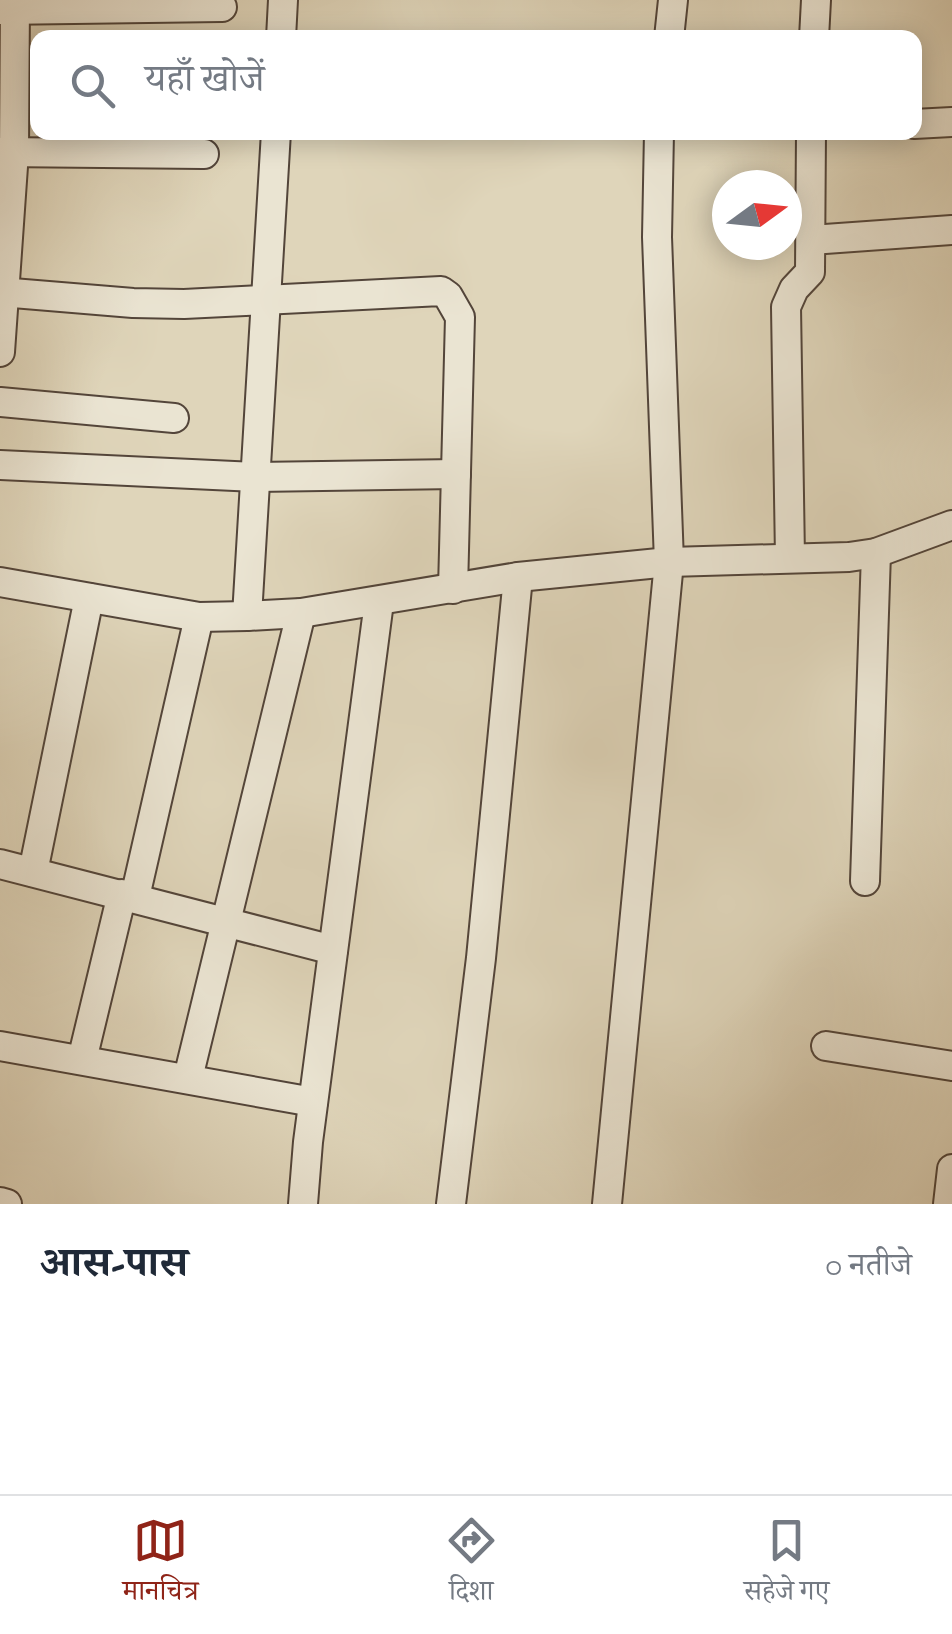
<!DOCTYPE html>
<html lang="hi">
<head>
<meta charset="utf-8">
<style>
  body { margin:0; font-family:"Sorts Mill Goudy","Noto Serif Devanagari",serif; background:#f2f2f3; color:#1f2937 }
  .compass { position:absolute; left:712px; top:170px; width:90px; height:90px; border-radius:50%; background:#fff; box-shadow:0 5px 25px #0003; rotate:75deg }
  .list { margin:0; padding:0; list-style:none }
  h2 { display:flex; justify-content:space-between; align-items:center; height:130px; margin:0; padding:0 40px; font-size:42px }
  h2 small { font-size:32px; font-weight:400; color:#747a83 }
  .icon { flex:none; width:55px; height:55px; fill:none; stroke:currentColor; stroke-width:2; stroke-linecap:round; stroke-linejoin:round }
  .map { position:relative; flex:none; width:952px; height:1204px; overflow:hidden }
  .search { position:absolute; background:#fff; box-shadow:0 5px 25px #0003; left:30px; right:30px; top:30px; height:110px; display:flex; align-items:center; gap:25px; box-sizing:border-box; padding:0 35px; border-radius:20px; color:#747a83; font-size:38px }
  .sheet { height:290px; background:#fff }
  nav { display:flex; justify-content:space-around; align-items:center; box-sizing:border-box; height:140px; border-top:2px solid #e0e1e3; background:#fff; font-size:28px; color:#747a83 }
  nav a { display:grid; justify-items:center; gap:5px }
  nav .on { color:#8f2418 }
  .map>svg:first-child { display:block }
  .lines { fill:none; stroke-linecap:round; stroke-linejoin:round }
  .minor-casing { stroke:#53453a; stroke-width:32 }
  .minor { stroke:#eae4d2; stroke-width:28 }
</style>
</head>
<body>
<div class="map">
<svg width="952" height="1204" viewBox="0 0 952 1204">
  <rect width="100%" height="100%" fill="#dfd5ba"/>
  <filter id="stains"><feTurbulence type="fractalNoise" baseFrequency=".002" numOctaves="4"/><feColorMatrix values="0 0 0 0 .2 0 0 0 0 .09 0 0 0 0 .02 0 0 0 .5 -.17"/></filter>
  <radialGradient id="worn" r=".72"><stop offset=".6" stop-color="#630" stop-opacity="0"/><stop offset="1" stop-color="#630" stop-opacity=".3"/></radialGradient>
  <g class="lines">
    <defs>
      <g id="minor">
        <path d="M0,10L222,7"/>
        <path d="M281,38L283,0"/>
        <path d="M669,38L673,0"/>
        <path d="M814,38L816,0"/>
        <path d="M914,124L952,122"/>
        <path d="M0,152L204,154"/>
        <path d="M811,240L952,230"/>
        <path d="M0,292L133,303L184,304L441,291L448,296L460,317L453,589"/>
        <path d="M0,352L14,152L15,0"/>
        <path d="M0,402L174,418"/>
        <path d="M0,465L256,477L456,474"/>
        <path d="M790,558L786,307L794,289L810,272L811,132"/>
        <path d="M0,582L199,617L247,616L301,613L518,577L669,562L849,557L876,553L952,525"/>
        <path d="M247,616L276,132"/>
        <path d="M0,864L333,950"/>
        <path d="M33,872L89,598"/>
        <path d="M865,881L876,553"/>
        <path d="M135,897L199,617"/>
        <path d="M0,1046L313,1102"/>
        <path d="M826,1046L952,1066"/>
        <path d="M82,1060L122,894"/>
        <path d="M188,1078L301,613"/>
        <path d="M0,1202L7,1204"/>
        <path d="M303,1204L308,1142L379,602"/>
        <path d="M451,1204L481,958L518,577"/>
        <path d="M607,1204L669,562L657,237L659,132"/>
        <path d="M948,1204L952,1169"/>
      </g>
    </defs>
    <!-- minor casing -->
    <use href="#minor" class="minor-casing"/>
    <!-- minor -->
    <use href="#minor" class="minor"/>
  </g>
  <rect width="100%" height="100%" filter="url(#stains)"/>
  <rect width="100%" height="100%" fill="url(#worn)"/>
</svg>
<svg class="compass" viewBox="-18 -18 36 36"><path d="M0-13l5 13h-10z" fill="#e53935"/><path d="M0 13l5-13h-10z" fill="#747a83"/></svg>
<div class="search"><svg class="icon" aria-label="search" viewBox="0 0 24 24"><circle cx="10" cy="10" r="6"/><path d="M15 15l6 6"/></svg>यहाँ खोजें</div>
</div>
<section class="sheet">
<h2>आस-पास<small>0 नतीजे</small></h2>
<ul class="list">
</ul>
</section>
<nav>
<a class="on"><svg class="icon" aria-label="map" viewBox="0 0 24 24"><path d="M3 6l6-2 6 2 6-2v14l-6 2-6-2-6 2zM9 4v14M15 6v14"/></svg>मानचित्र</a>
<a><svg class="icon" aria-label="directions" viewBox="0 0 24 24"><path d="M12 3l9 9-9 9-9-9zM9 14v-3h6M13 9l2 2-2 2"/></svg>दिशा</a>
<a><svg class="icon" aria-label="saved" viewBox="0 0 24 24"><path d="M7 4h10v16l-5-4-5 4z"/></svg>सहेजे गए</a>
</nav>
</body>
</html>
